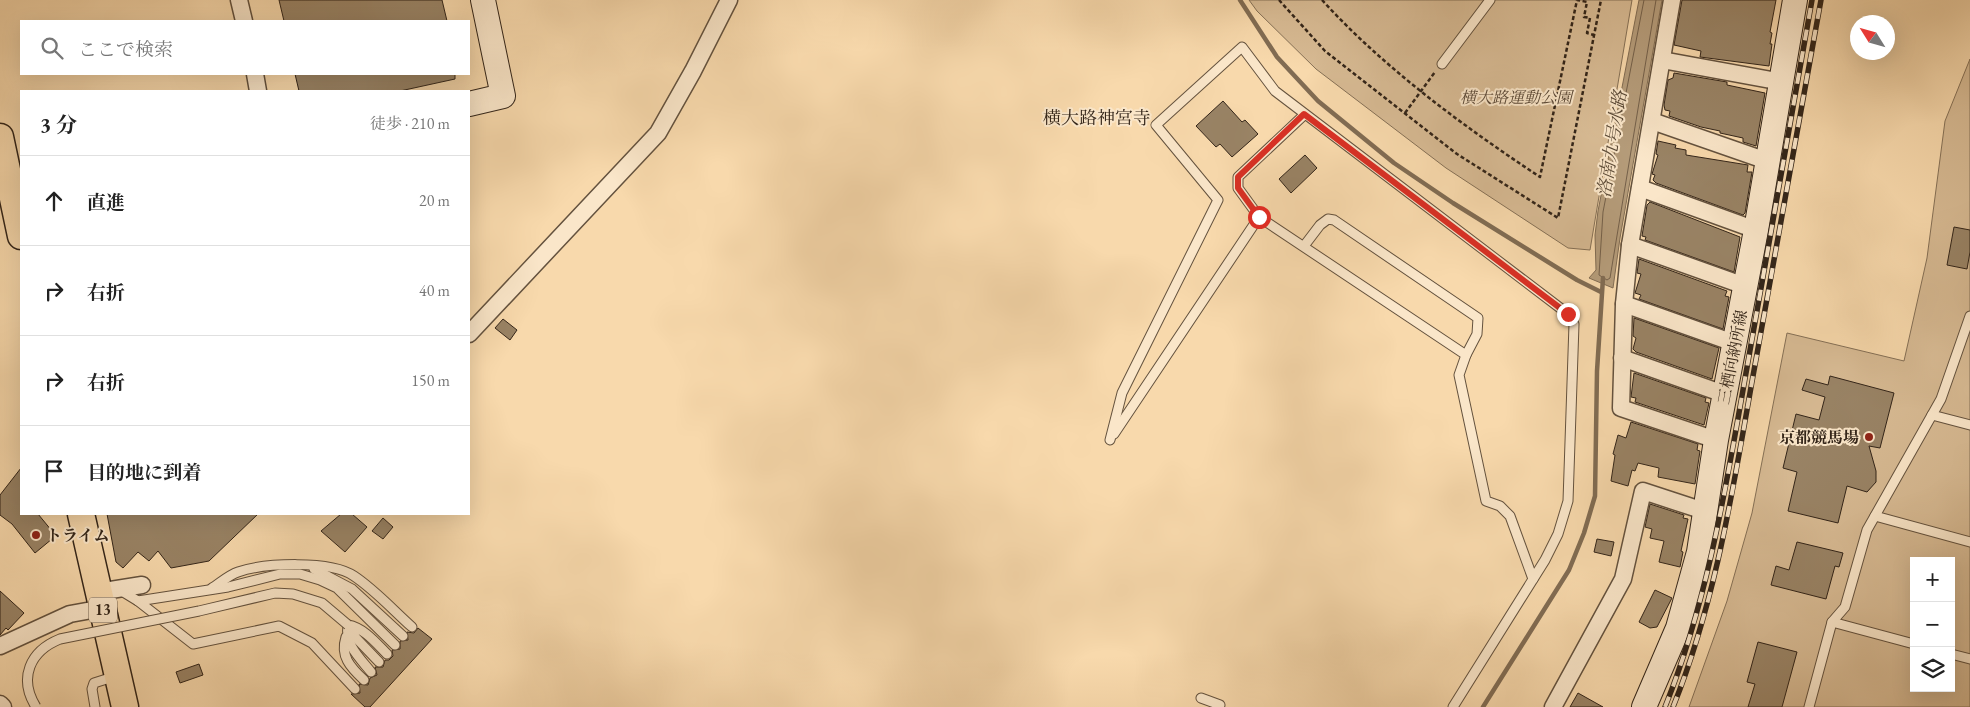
<!DOCTYPE html>
<html lang="ja">
<head>
<meta charset="utf-8">
<style>
  body { margin:0; font-family:"EB Garamond","Noto Serif JP",serif; background:#f6f6f6; color:#222 }
  .controls { position:absolute; right:15px; bottom:15px; display:grid; overflow:hidden; border-radius:0px; box-shadow:0 5px 20px #0002 }
  .controls button { width:45px; height:45px; display:grid; place-items:center; padding:0; border:0; border-bottom:1px solid #e0e0e0; background:#fff; color:#222; font:25px sans-serif }
  .compass { position:absolute; left:1850px; top:15px; width:45px; height:45px; border-radius:50%; background:#fff; box-shadow:0 5px 20px #0002; rotate:307deg }
  .stop { position:absolute; width:15px; height:15px; margin:-11px; border:4px solid #d93025; border-radius:50%; background:#fff }
  .stop.end { background:#d93025; border-color:#fff; box-shadow:0 1px 5px #0008 }
  .list { margin:0; padding:0; list-style:none }
  h2 { display:flex; justify-content:space-between; align-items:center; height:65px; margin:0; padding:0 20px; font-size:21px }
  h2 small { font-size:16px; font-weight:400; color:#767676 }
  .list li { display:grid; grid-template-columns:32px 1fr auto; gap:15px; align-items:center; box-sizing:border-box; height:90px; padding:0 20px; border-top:1px solid #e0e0e0 }
  .list b { display:block; font-size:19px; white-space:nowrap }
  .list em { font-size:16px; font-style:normal; color:#767676 }
  .icon { flex:none; width:28px; height:28px; fill:none; stroke:currentColor; stroke-width:2; stroke-linecap:round; stroke-linejoin:round }
  .map { position:relative; flex:none; width:1970px; height:707px; overflow:hidden }
  .search { position:absolute; background:#fff; box-shadow:0 5px 20px #0002; left:20px; top:20px; width:450px; height:55px; display:flex; align-items:center; gap:12px; box-sizing:border-box; padding:0 18px; border-radius:0px; color:#767676; font-size:19px }
  .panel { position:absolute; background:#fff; box-shadow:0 5px 20px #0002; left:20px; top:90px; width:450px; height:425px; border-radius:0px }
  .map>svg:first-child { display:block }
  .green { fill:#d7ba93; stroke:#857056; fill-rule:evenodd }
  .water { fill:#b59c7a; stroke:#816c53 }
  .lines { fill:none; stroke-linecap:round; stroke-linejoin:round }
  .shore { stroke:#74604a; stroke-width:1 }
  .stream { stroke:#816c53; stroke-width:4.5 }
  .building { fill:#998365; stroke:#332519 }
  .lane-casing { stroke:#64523e; stroke-width:11 }
  .street-casing { stroke:#64523e; stroke-width:19 }
  .secondary-casing { stroke:#332519; stroke-width:26 }
  .primary-casing { stroke:#332519; stroke-width:29 }
  .path { stroke:#332519; stroke-width:2.5; stroke-dasharray:4 2.5; stroke-linecap:butt }
  .lane { stroke:#fae6c9; stroke-width:9 }
  .street { stroke:#fae6c9; stroke-width:16 }
  .secondary { stroke:#fae6c9; stroke-width:24 }
  .primary { stroke:#f8d9ac; stroke-width:26 }
  .rail-casing { stroke:#332519; stroke-width:5.5 }
  .rail { stroke:#fae6c9; stroke-width:4; stroke-dasharray:11; stroke-linecap:butt }
  .lane-bridge-casing { stroke:#64523e; stroke-width:11; stroke-linecap:butt }
  .lane-bridge { stroke:#fae6c9; stroke-width:9 }
  .route { stroke:#d93025; stroke-width:6 }
  .poi-dot { fill:#8f2418; stroke:#fae6c9; stroke-width:2 }
  .labels { text-anchor:middle; stroke-width:4; stroke-linejoin:round; paint-order:stroke }
  .shield { fill:#fae6c9; stroke:#6f5f4e; stroke-width:1 }
  .shield-label { font-size:15px; font-weight:bold; fill:#332519 }
  .park-label { font-size:16px; font-style:italic; fill:#5c4a38; stroke:#fae6c9 }
  .street-label { font-size:16px; fill:#332519; stroke:#fae6c9 }
  .poi-label { font-size:16px; font-weight:bold; fill:#332519; stroke:#fae6c9; text-anchor:end }
  .neighbourhood-label { font-size:18px; fill:#332519; stroke:#fae6c9 }
  .water-label { font-size:18px; font-style:italic; fill:#5a4936; stroke:#fae6c9 }
</style>
</head>
<body>
<div class="map">
<svg width="1970" height="707" viewBox="0 0 1970 707">
  <rect width="100%" height="100%" fill="#f8d9ac"/>
  <filter id="stains"><feTurbulence type="fractalNoise" baseFrequency=".004" numOctaves="4"/><feColorMatrix values="0 0 0 0 .2 0 0 0 0 .09 0 0 0 0 .02 0 0 0 .5 -.17"/></filter>
  <radialGradient id="worn" r=".72"><stop offset=".6" stop-color="#630" stop-opacity="0"/><stop offset="1" stop-color="#630" stop-opacity=".3"/></radialGradient>
  <!-- green -->
  <g class="green">
    <path d="M1249,0H1632L1590,250L1568,248L1446,168L1316,69L1257,11Z"/>
    <path d="M1970,59V707H1689L1727,601L1752,513L1787,333L1904,361L1927,258L1945,121ZM1914,561H1951V688H1914Z"/>
  </g>
  <!-- water -->
  <path class="water" d="M1639,0H1662L1620,238L1613,288L1589,278L1596,270L1595,235L1598,211Z"/>
  <g class="lines">
    <!-- shore -->
    <path class="shore" d="M1644,0L1603,212L1599,275L1607,280L1610,278L1656,0"/>
    <!-- stream -->
    <g class="stream">
      <path d="M1240,0L1277,57L1318,101L1394,163L1453,203L1577,280L1601,292"/>
      <path d="M1483,707L1569,570L1584,533L1595,496L1597,371L1603,278"/>
    </g>
  </g>
  <!-- building -->
  <g class="building">
    <path d="M279,0H442L447,21H284Z"/>
    <path d="M1682,0H1776L1770,32L1772,33L1770,44H1772L1769,66L1700,57L1701,51L1674,45Z"/>
    <path d="M1674,73L1727,82V85L1765,93L1756,146L1743,142V138L1720,133V131L1701,127L1669,116L1670,111L1665,110L1664,105L1668,80L1673,78Z"/>
    <path d="M295,74H455V79L400,91H299Z"/>
    <path d="M1223,101L1242,122L1245,120L1258,134L1232,157L1220,144L1216,147L1196,126Z"/>
    <path d="M1658,141L1676,145L1675,148L1686,150V155L1748,165L1747,172H1752L1745,213L1743,215L1656,183L1653,180L1655,175L1652,174L1658,155L1656,154Z"/>
    <path d="M1305,155L1317,168L1291,193L1279,179Z"/>
    <path d="M1650,202L1740,237L1734,272L1645,240L1646,237L1642,236L1647,205Z"/>
    <path d="M1954,227L1970,230V252L1967,269L1947,265Z"/>
    <path d="M1639,259L1727,291L1725,296L1729,297L1723,329L1639,299L1641,295L1635,293L1641,274L1637,273Z"/>
    <path d="M1634,318L1719,348L1712,379L1636,352L1633,349L1636,338L1633,336Z"/>
    <path d="M503,319L517,330L510,340L495,328Z"/>
    <path d="M1634,373L1706,398L1705,402L1709,403L1704,425L1635,402L1636,398L1631,397Z"/>
    <path d="M1830,376L1894,393L1880,448L1869,446L1876,471V482L1867,492L1847,486L1838,523L1788,511L1797,472L1783,468L1796,414L1819,420L1825,397L1802,390L1806,379L1828,385Z"/>
    <path d="M1631,422L1698,444L1697,450L1700,451L1695,484L1658,477L1659,468L1638,463L1635,471L1632,470L1628,486L1611,481L1615,455L1613,454L1618,435L1626,438Z"/>
    <path d="M21,468V514H38L52,531V539L35,553L12,524L0,515V495Z"/>
    <path d="M1650,504L1684,515L1683,518L1688,519L1681,551L1683,552L1680,567L1659,562L1664,541L1650,538L1652,529L1645,527Z"/>
    <path d="M107,514H258L209,561L171,568L158,551L149,561L138,552L123,568L116,562Z"/>
    <path d="M341,514H352L367,527L345,552L321,531Z"/>
    <path d="M383,518L393,527L383,539L372,531Z"/>
    <path d="M1597,539L1614,542L1611,556L1594,552Z"/>
    <path d="M1797,542L1843,553L1839,567L1835,566L1826,599L1771,585L1776,566L1789,570Z"/>
    <path d="M1655,590L1672,598L1657,627L1650,628L1639,622Z"/>
    <path d="M0,591L24,613L8,630L6,628L0,635Z"/>
    <path d="M418,628L432,639L370,707H365L351,694L360,693L359,684L368,685L370,678L377,675L375,667H383L385,660H389L393,656L392,650L400,649V641L408,640L407,632L414,633Z"/>
    <path d="M1758,642L1797,652L1782,707H1748L1755,684L1747,682Z"/>
    <path d="M199,664L203,675L180,683L176,672Z"/>
    <path d="M1578,693L1603,707H1570Z"/>
  </g>
  <g class="lines">
    <defs>
      <g id="lane">
        <path d="M1442,64L1490,0"/>
        <path d="M1304,115L1238,177V188L1259,217L1466,355L1459,375L1486,501L1500,506L1510,516L1533,579"/>
        <path d="M1304,246L1320,225L1328,219L1334,220L1478,318L1477,334L1466,355"/>
        <path d="M1932,415L1970,425"/>
        <path d="M1114,434L1259,217"/>
        <path d="M1110,440L1122,393L1218,200L1156,125L1242,47L1275,91L1568,314L1574,324L1568,501L1558,534L1545,560L1453,707"/>
        <path d="M1875,516L1970,542"/>
        <path d="M314,569L352,589L403,636"/>
        <path d="M212,588C220,583 229,575 238,572C264,563 331,560 354,576C375,590 393,610 412,627"/>
        <path d="M120,590L138,601L228,587L280,574H300L320,580L337,588L395,645"/>
        <path d="M138,601L193,644L279,626L312,643L355,689"/>
        <path d="M1832,622L1845,607L1867,530L1941,399L1970,316"/>
        <path d="M348,625C345,645 359,657 371,672"/>
        <path d="M348,625C364,628 376,643 387,654"/>
        <path d="M348,625L356,638L379,662"/>
        <path d="M346,637C340,656 350,667 364,680"/>
        <path d="M1951,654L1970,659"/>
        <path d="M1201,698L1220,705"/>
        <path d="M95,707L92,689L94,683L116,676"/>
        <path d="M1809,707L1832,622L1914,644"/>
      </g>
      <g id="street">
        <path d="M239,0L244,21"/>
        <path d="M1672,0L1630,245L1624,304L1621,408L1716,440"/>
        <path d="M1662,60L1782,82"/>
        <path d="M255,74L258,91"/>
        <path d="M1652,121L1767,161"/>
        <path d="M1640,188L1756,230"/>
        <path d="M1630,245L1745,286"/>
        <path d="M1624,304L1734,343"/>
        <path d="M469,334L658,133L693,71L729,0"/>
        <path d="M1622,358L1724,394"/>
        <path d="M98,592L142,585"/>
        <path d="M0,646L70,614L103,608"/>
        <path d="M0,704L3,707"/>
        <path d="M1553,707L1623,579L1643,491L1704,511"/>
      </g>
      <g id="secondary">
        <path d="M469,104L503,96L483,0"/>
        <path d="M1644,707L1678,628L1699,552L1716,440L1756,230L1795,0"/>
      </g>
      <g id="primary">
        <path d="M0,137L21,236"/>
        <path d="M81,514L125,707"/>
      </g>
    </defs>
    <!-- lane casing -->
    <use href="#lane" class="lane-casing"/>
    <!-- street casing -->
    <use href="#street" class="street-casing"/>
    <!-- secondary casing -->
    <use href="#secondary" class="secondary-casing"/>
    <!-- primary casing -->
    <use href="#primary" class="primary-casing"/>
    <!-- path -->
    <g class="path">
      <path d="M1279,0L1325,51L1457,154L1558,218L1601,0"/>
      <path d="M1322,0C1384,68 1463,126 1540,177L1577,0L1587,2L1584,17L1590,18L1587,33L1594,35"/>
      <path d="M1405,113L1435,72"/>
    </g>
    <!-- lane -->
    <use href="#lane" class="lane"/>
    <!-- street -->
    <use href="#street" class="street"/>
    <!-- secondary -->
    <use href="#secondary" class="secondary"/>
    <!-- primary -->
    <use href="#primary" class="primary"/>
    <defs>
      <g id="rail">
        <path d="M1665,707C1708,600 1726,486 1746,373C1768,249 1790,124 1812,0"/>
        <path d="M1673,707C1716,601 1733,488 1753,376C1776,251 1798,125 1821,0"/>
      </g>
    </defs>
    <!-- rail casing -->
    <use href="#rail" class="rail-casing"/>
    <!-- rail -->
    <use href="#rail" class="rail"/>
    <defs>
      <path id="lane-bridge" d="M36,707C18,678 30,651 60,639L199,611L275,593L293,594L322,603L348,625"/>
    </defs>
    <!-- lane-bridge casing -->
    <use href="#lane-bridge" class="lane-bridge-casing"/>
    <!-- lane-bridge -->
    <use href="#lane-bridge" class="lane-bridge"/>
  </g>
  <g class="lines">
    <!-- route -->
    <path class="route" d="M1259,217L1238,188V177L1304,114L1568,314"/>
  </g>
  <!-- markers -->
  <g class="poi-dot">
    <circle cx="1869" cy="437" r="5"/>
    <circle cx="36" cy="535" r="5"/>
  </g>
  <g class="labels">
    <!-- shield labels -->
    <rect class="shield" x="89" y="597.5" width="28" height="25" rx="4"/>
    <g class="shield-label">
      <text x="103" y="615">13</text>
    </g>
    <!-- park labels -->
    <g class="park-label">
      <text x="1516" y="103">横大路運動公園</text>
    </g>
    <!-- street labels -->
    <g class="street-label">
      <text transform="translate(1732 357) rotate(-79)" y="6">三栖向納所線</text>
    </g>
    <!-- poi labels -->
    <g class="poi-label">
      <text x="1859" y="443">京都競馬場</text>
      <text x="46" y="541" text-anchor="start">トライム</text>
    </g>
    <!-- neighbourhood labels -->
    <g class="neighbourhood-label">
      <text x="1097" y="124">横大路神宮寺</text>
    </g>
    <!-- water labels -->
    <g class="water-label">
      <text transform="translate(1612 144) rotate(-81)" y="6">洛南九号水路</text>
    </g>
  </g>
  <rect width="100%" height="100%" filter="url(#stains)"/>
  <rect width="100%" height="100%" fill="url(#worn)"/>
</svg>
<div class="controls">
<button>+</button>
<button>−</button>
<button><svg class="icon" aria-label="layers" viewBox="0 0 24 24"><path d="M12 4l9 5-9 5-9-5zM3 14l9 5 9-5"/></svg></button>
</div>
<svg class="compass" viewBox="-18 -18 36 36"><path d="M0-13l5 13h-10z" fill="#e53935"/><path d="M0 13l5-13h-10z" fill="#767676"/></svg>
<div class="stop" style="left:1259px;top:217px"></div>
<div class="stop end" style="left:1568px;top:314px"></div>
<div class="search"><svg class="icon" aria-label="search" viewBox="0 0 24 24"><circle cx="10" cy="10" r="6"/><path d="M15 15l6 6"/></svg>ここで検索</div>
<section class="panel">
<h2>3 分<small>徒歩 · 210 m</small></h2>
<ul class="list">
<li><svg class="icon" aria-label="ahead" viewBox="0 0 24 24"><path d="M12 20V5M6 11l6-6 6 6"/></svg><div><b>直進</b></div><em>20 m</em></li>
<li><svg class="icon" aria-label="right" viewBox="0 0 24 24"><path d="M7 20v-9h11M14 6l5 5-5 5"/></svg><div><b>右折</b></div><em>40 m</em></li>
<li><svg class="icon" aria-label="right" viewBox="0 0 24 24"><path d="M7 20v-9h11M14 6l5 5-5 5"/></svg><div><b>右折</b></div><em>150 m</em></li>
<li><svg class="icon" aria-label="arrive" viewBox="0 0 24 24"><path d="M6 21V4h12l-3 4 3 4H6"/></svg><div><b>目的地に到着</b></div></li>
</ul>
</section>
</div>
</body>
</html>
